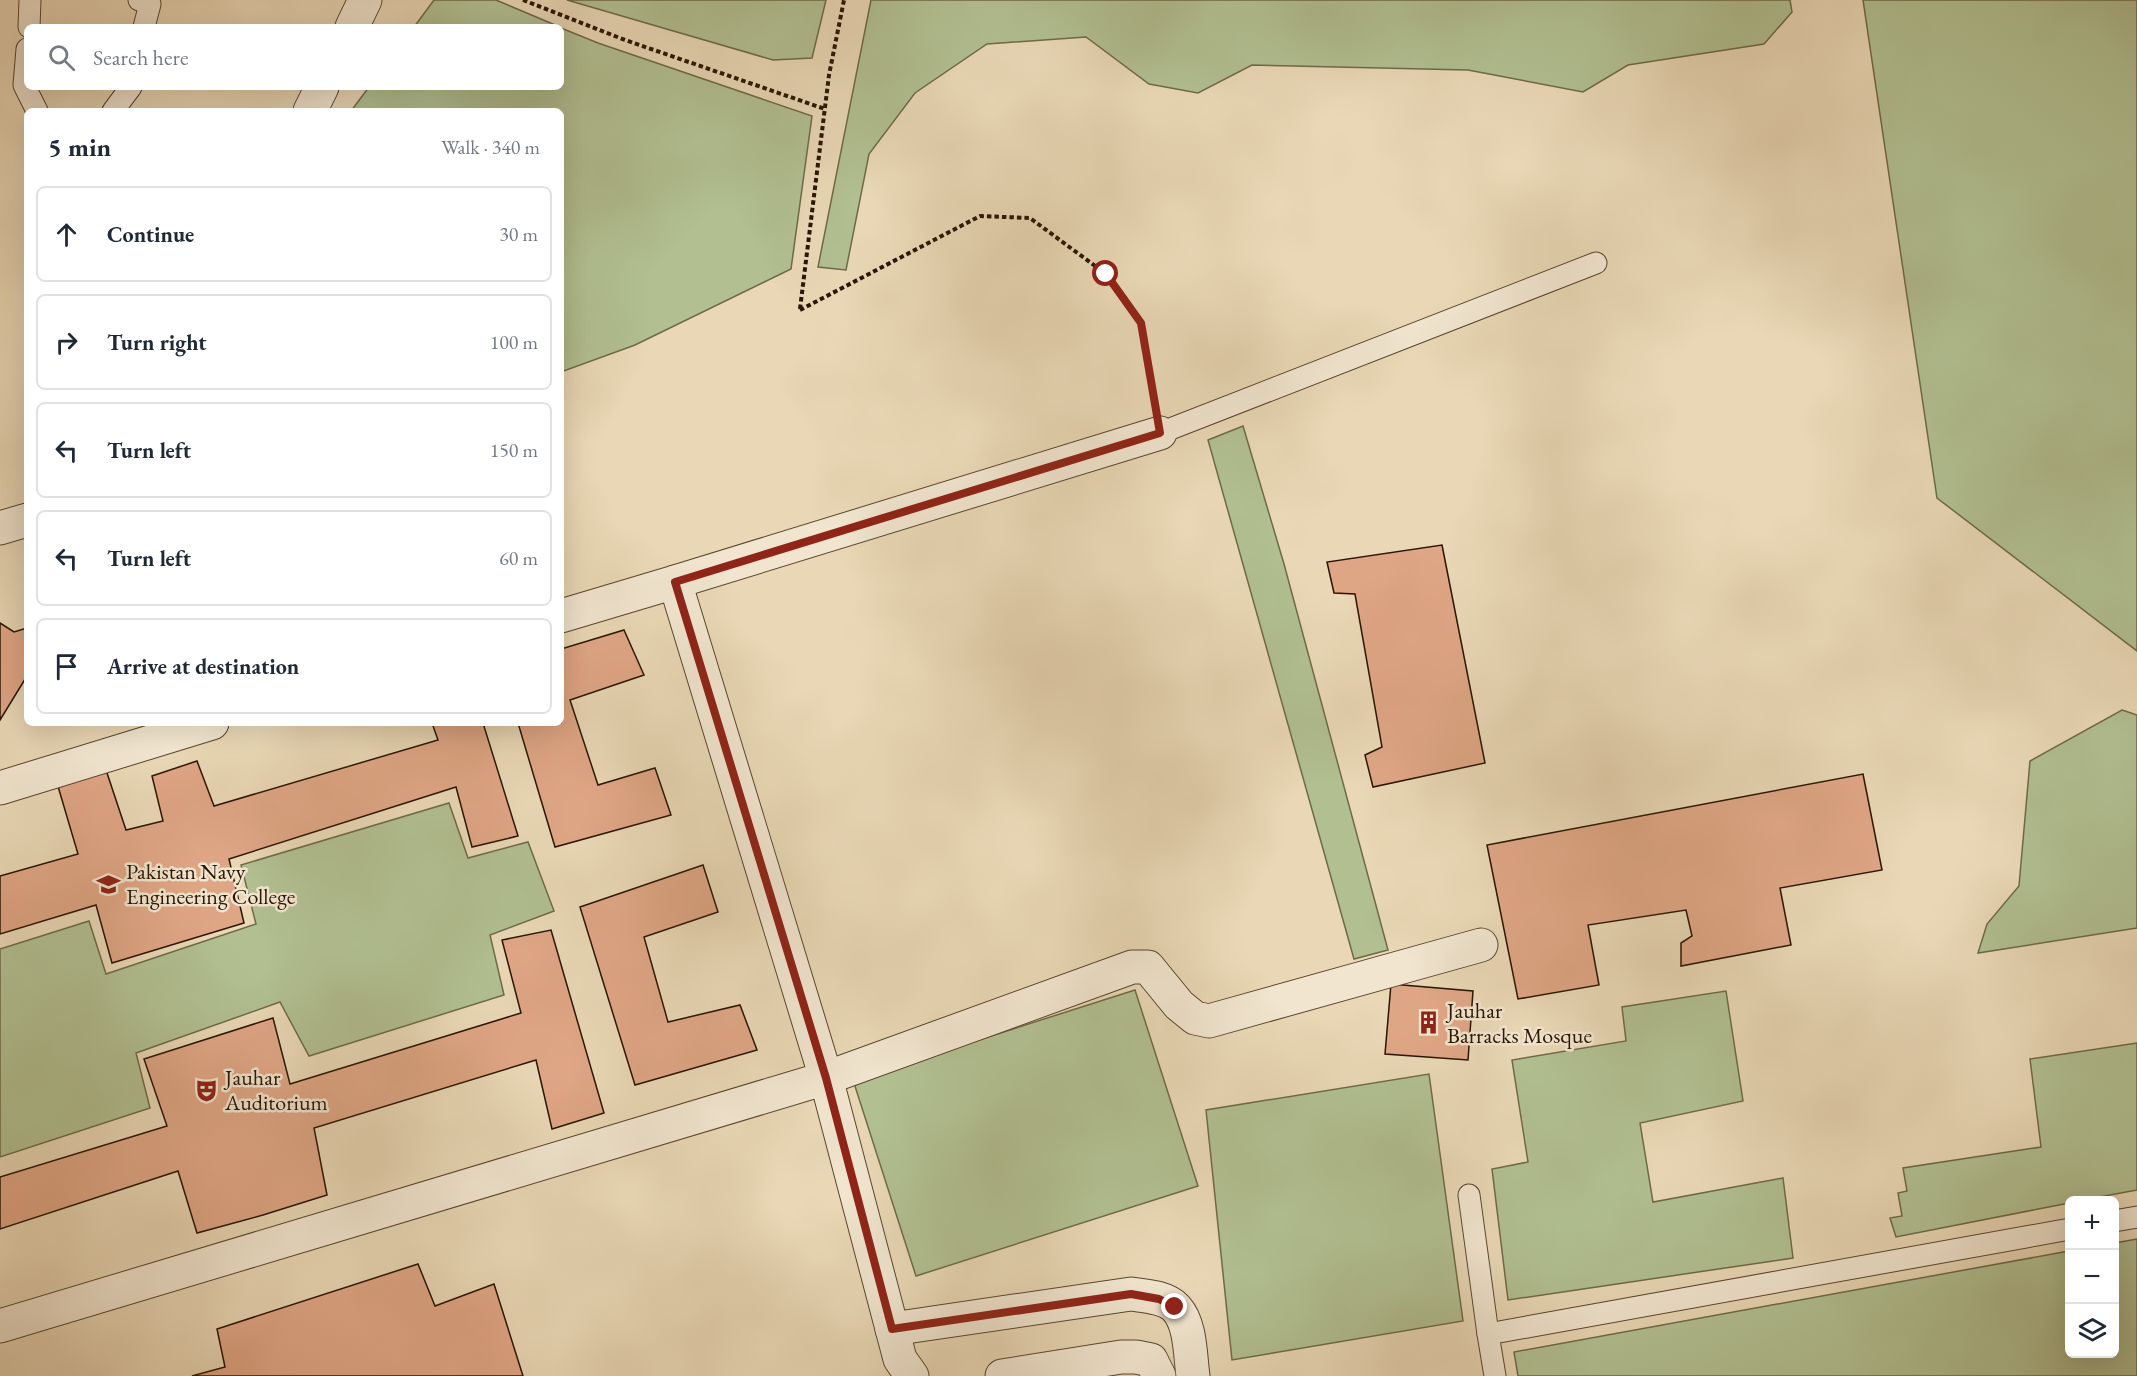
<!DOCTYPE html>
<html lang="en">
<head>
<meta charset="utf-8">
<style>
  body { margin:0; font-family:"EB Garamond",serif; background:#f6f6f7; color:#1f2937 }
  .controls { position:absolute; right:18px; bottom:18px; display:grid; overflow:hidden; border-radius:9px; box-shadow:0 6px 24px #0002 }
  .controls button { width:54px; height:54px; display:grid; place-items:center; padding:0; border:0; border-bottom:2px solid #e0e1e3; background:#fff; color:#1f2937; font:30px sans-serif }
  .stop { position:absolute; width:18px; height:18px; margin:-14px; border:4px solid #8f2418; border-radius:50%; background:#fff }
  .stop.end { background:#8f2418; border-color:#fff; box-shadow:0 2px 6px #0008 }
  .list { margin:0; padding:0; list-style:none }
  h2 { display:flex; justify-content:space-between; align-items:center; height:78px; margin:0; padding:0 24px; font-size:26px }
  h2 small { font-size:20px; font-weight:400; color:#747a83 }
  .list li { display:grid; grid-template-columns:39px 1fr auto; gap:18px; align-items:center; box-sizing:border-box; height:96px; margin:0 12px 12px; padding:0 12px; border:2px solid #e0e1e3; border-radius:9px }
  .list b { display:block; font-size:22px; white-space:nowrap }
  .list em { font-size:20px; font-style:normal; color:#747a83 }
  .icon { flex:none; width:33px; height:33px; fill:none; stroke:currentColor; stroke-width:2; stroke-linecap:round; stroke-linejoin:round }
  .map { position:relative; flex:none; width:2137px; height:1376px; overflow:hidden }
  .search { position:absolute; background:#fff; box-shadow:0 6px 24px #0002; left:24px; top:24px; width:540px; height:66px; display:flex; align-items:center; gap:15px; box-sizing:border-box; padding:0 21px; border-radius:9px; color:#747a83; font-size:22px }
  .panel { position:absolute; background:#fff; box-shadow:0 6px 24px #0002; left:24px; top:108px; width:540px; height:618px; border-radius:9px }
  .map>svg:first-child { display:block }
  .green { fill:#b1bf91; stroke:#6e6a48; stroke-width:1.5 }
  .building { fill:#dfa685; stroke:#2a1400; stroke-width:1.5 }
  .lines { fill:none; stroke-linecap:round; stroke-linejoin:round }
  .lane-casing { stroke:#5a452d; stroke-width:23 }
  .street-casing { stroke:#5a452d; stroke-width:35 }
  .path { stroke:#2a1400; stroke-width:4; stroke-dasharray:4.5 3; stroke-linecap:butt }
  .lane { stroke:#f1e5cf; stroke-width:21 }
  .street { stroke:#f1e5cf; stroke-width:33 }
  .route { stroke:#8f2418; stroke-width:8 }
  .labels { text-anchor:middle; stroke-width:5; stroke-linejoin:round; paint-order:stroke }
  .poi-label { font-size:22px; fill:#2a1400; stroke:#f1e5cf; text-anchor:start }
</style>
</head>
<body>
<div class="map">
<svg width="2137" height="1376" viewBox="0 0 2137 1376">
  <rect width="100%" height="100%" fill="#e9d7b5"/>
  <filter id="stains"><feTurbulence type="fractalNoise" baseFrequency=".00333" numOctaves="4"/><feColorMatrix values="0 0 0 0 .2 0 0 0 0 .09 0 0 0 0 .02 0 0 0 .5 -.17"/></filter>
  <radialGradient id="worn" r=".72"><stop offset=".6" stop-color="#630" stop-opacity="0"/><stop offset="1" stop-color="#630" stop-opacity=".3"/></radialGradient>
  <!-- green -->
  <g class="green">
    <path d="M434,0H496L560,27H414Z"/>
    <path d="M567,0H826L812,58L773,60Z"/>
    <path d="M871,0H1790L1792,12L1764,44L1628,65L1583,92L1468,70L1252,65L1198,93L1149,84L1086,37L987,44L915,93L869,154L846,270L818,267Z"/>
    <path d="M1863,0H2137V651L1937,498Z"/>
    <path d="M561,28L598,43L812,116L791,269L635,345L561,372V111H351L369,87H561Z"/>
    <path d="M1243,426L1284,564L1388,950L1354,959L1208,440Z"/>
    <path d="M2122,710L2137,715V928L1978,953L1987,924L2019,886L2030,761Z"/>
    <path d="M449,803L468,858L528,842L554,911L490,935L504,995L309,1056L280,1002L136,1053L150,1108L0,1157V949L89,921L106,974L256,924L241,865Z"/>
    <path d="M1135,990L1198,1186L916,1276L853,1080Z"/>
    <path d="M1726,991L1743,1101L1640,1123L1653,1202L1783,1178L1793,1258L1508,1300L1492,1169L1528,1162L1512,1060L1626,1041L1622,1007Z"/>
    <path d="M2137,1043V1190L2083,1200H2070L2069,1203L1896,1237L1890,1218L1902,1216L1898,1193L1907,1191L1903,1168L2041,1147L2030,1059Z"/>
    <path d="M1429,1074L1463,1321L1232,1360L1206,1110Z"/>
    <path d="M2137,1239V1376H1518L1514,1352L2069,1251L2070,1354H2114L2115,1243Z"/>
  </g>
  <!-- building -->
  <g class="building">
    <path d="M1442,545L1485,763L1373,787L1365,755L1382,747L1355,594L1334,593L1327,562Z"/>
    <path d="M0,623L14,632L27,628V676L0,720Z"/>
    <path d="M624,630L644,675L570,700L598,785L655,768L671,815L555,847L518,723H561V649Z"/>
    <path d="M432,723H483L518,836L472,847L456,787L229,859L244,923L112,963L96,905L0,934V876L78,854L57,783L106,770L126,830L163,821L152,776L197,761L214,806L438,740Z"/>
    <path d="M1863,774L1882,870L1780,888L1791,945L1681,966V943L1692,936L1686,910L1588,925L1599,985L1518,999L1487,845Z"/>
    <path d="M703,865L718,912L644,937L668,1022L740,1005L757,1050L635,1085L580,907Z"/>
    <path d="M551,930L604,1113L552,1129L536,1060L314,1128L327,1195L263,1215L197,1233L178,1171L0,1229V1177L167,1126L144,1059L273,1018L290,1084L521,1013L502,940Z"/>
    <path d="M1391,984L1473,991L1468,1060L1385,1054Z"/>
    <path d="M418,1264L435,1306L494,1284L523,1376H192L225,1367L217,1329Z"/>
  </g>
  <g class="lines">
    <defs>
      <g id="lane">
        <path d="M139,0L150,4L144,27"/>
        <path d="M29,27L30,0"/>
        <path d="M27,49L24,85L37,111"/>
        <path d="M113,111L131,87"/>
        <path d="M1160,433L1596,263"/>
        <path d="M1469,1195L1488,1334"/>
        <path d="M2114,1221L2137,1217"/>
        <path d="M1495,1376L1488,1334L2070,1229"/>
      </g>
      <g id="street">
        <path d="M352,27L365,0"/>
        <path d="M310,111L322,87"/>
        <path d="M0,528L27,520"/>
        <path d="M675,582L1160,433"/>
        <path d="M561,616L675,582L826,1078L900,1359L912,1376"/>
        <path d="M0,788L212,723"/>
        <path d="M0,1326L826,1078L1132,967H1148L1179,1005L1195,1018L1209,1021L1481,945"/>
        <path d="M892,1329L1131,1294C1145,1296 1166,1297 1176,1308C1191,1324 1190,1355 1193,1376"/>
        <path d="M1002,1376L1121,1357H1136L1151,1360L1159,1376"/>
      </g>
    </defs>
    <!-- lane casing -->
    <use href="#lane" class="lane-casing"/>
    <!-- street casing -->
    <use href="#street" class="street-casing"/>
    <!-- path -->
    <g class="path">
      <path d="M523,0L625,40L825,109"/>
      <path d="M800,309L829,75L844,0"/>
      <path d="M800,310L980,216L1030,218L1106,274L1141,323L1154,399"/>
    </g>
    <!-- lane -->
    <use href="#lane" class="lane"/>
    <!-- street -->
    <use href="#street" class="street"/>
  </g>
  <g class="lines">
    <!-- route -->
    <path class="route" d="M1106,274L1141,323L1160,433L675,582L826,1078L892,1329L1131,1294L1159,1299L1175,1307"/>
  </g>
  <!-- icons -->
  <defs>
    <symbol id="university-bare" viewBox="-9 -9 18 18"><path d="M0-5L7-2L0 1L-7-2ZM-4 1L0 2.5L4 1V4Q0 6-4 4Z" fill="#8f2418" stroke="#f1e5cf" stroke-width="2.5" paint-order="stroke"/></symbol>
    <symbol id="building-bare" viewBox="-9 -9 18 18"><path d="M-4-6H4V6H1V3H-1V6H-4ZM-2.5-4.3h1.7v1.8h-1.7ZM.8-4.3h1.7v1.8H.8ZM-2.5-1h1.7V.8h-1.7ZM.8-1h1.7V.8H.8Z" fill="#8f2418" stroke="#f1e5cf" stroke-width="2.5" paint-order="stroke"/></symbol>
    <symbol id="theatre-bare" viewBox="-9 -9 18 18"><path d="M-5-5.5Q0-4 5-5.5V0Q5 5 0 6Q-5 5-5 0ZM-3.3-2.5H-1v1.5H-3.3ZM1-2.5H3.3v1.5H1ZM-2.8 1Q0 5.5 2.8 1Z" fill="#8f2418" stroke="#f1e5cf" stroke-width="2.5" paint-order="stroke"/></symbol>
  </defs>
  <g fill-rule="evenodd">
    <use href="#university-bare" x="92" y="868" width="33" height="33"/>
    <use href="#building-bare" x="1412" y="1006" width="33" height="33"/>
    <use href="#theatre-bare" x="190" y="1074" width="33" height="33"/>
  </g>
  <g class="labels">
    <!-- poi labels -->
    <g class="poi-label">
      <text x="126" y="879">Pakistan Navy<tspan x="126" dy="25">Engineering College</tspan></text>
      <text x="1447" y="1018">Jauhar<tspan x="1447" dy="25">Barracks Mosque</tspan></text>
      <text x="225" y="1085">Jauhar<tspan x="225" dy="25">Auditorium</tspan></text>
    </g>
  </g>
  <rect width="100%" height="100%" filter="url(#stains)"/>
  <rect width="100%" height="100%" fill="url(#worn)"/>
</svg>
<div class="controls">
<button>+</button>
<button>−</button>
<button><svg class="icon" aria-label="layers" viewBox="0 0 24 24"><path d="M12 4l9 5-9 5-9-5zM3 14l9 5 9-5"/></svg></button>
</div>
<div class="stop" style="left:1106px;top:274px"></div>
<div class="stop end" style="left:1175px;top:1307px"></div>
<div class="search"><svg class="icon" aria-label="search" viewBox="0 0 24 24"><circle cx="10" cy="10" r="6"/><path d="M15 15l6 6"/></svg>Search here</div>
<section class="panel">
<h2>5 min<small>Walk · 340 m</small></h2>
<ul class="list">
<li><svg class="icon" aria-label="ahead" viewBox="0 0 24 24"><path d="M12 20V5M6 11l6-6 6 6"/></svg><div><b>Continue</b></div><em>30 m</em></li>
<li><svg class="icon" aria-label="right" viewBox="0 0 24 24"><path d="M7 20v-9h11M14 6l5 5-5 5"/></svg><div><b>Turn right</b></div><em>100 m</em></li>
<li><svg class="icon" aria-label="left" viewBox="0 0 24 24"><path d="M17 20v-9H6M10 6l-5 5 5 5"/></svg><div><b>Turn left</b></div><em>150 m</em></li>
<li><svg class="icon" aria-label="left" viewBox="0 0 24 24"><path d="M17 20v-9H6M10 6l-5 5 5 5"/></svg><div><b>Turn left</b></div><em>60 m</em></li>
<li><svg class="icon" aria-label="arrive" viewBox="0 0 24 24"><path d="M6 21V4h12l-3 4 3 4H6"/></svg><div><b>Arrive at destination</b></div></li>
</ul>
</section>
</div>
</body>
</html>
